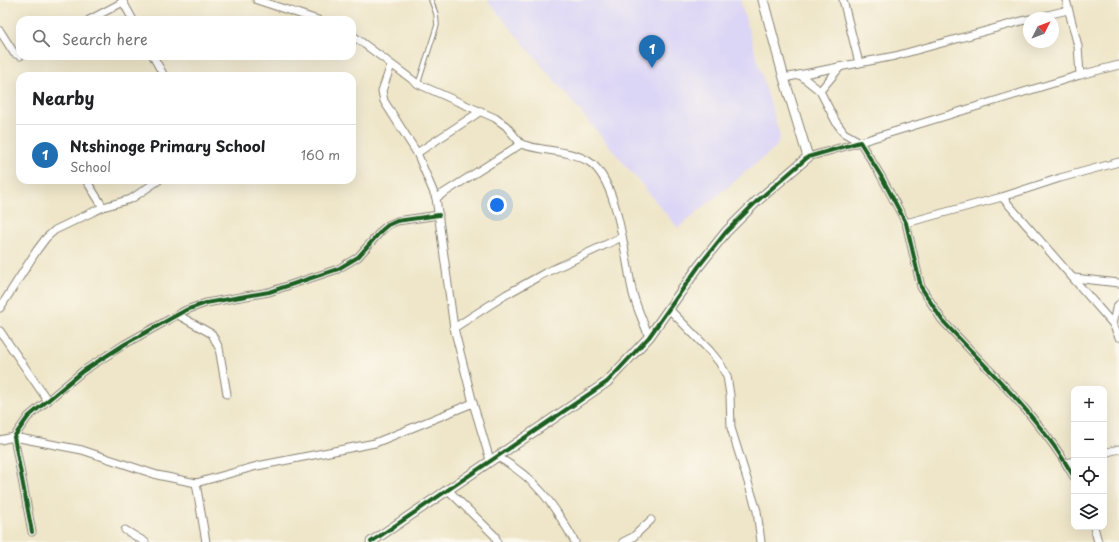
<!DOCTYPE html>
<html lang="en">
<head>
<meta charset="utf-8">
<style>
  body { margin:0; font-family:"Playpen Sans",sans-serif; background:#f6f6f6; color:#202124 }
  .controls { position:absolute; right:12px; bottom:12px; display:grid; overflow:hidden; border-radius:8px; box-shadow:0 4px 16px #0002 }
  .controls button { width:36px; height:36px; display:grid; place-items:center; padding:0; border:0; border-bottom:1px solid #e0e0e0; background:#fff; color:#202124; font:20px sans-serif }
  .compass { position:absolute; left:1023px; top:12px; width:36px; height:36px; border-radius:50%; background:#fff; box-shadow:0 4px 16px #0002; rotate:48deg }
  .you { position:absolute; left:497px; top:205px; width:14px; height:14px; margin:-10px; border:3px solid #fff; border-radius:50%; background:#1a73e8; box-shadow:0 0 0 6px #1a73e833 }
  .badge { display:grid; place-items:center; width:26px; height:26px; border-radius:50%; background:#1f6fb2; color:#fff; font-size:13px; font-weight:700 }
  .pin { position:absolute; translate:-50% -33px; filter:drop-shadow(0 1px 2px #0008) }
  .pin::after { content:''; position:absolute; top:21px; width:14px; height:12px; background:inherit; clip-path:polygon(0 0,100% 0,50% 100%) }
  .list { margin:0; padding:0; list-style:none }
  h2 { display:flex; justify-content:space-between; align-items:center; height:52px; margin:0; padding:0 16px; font-size:17px }
  h2 small { font-size:13px; font-weight:400; color:#757577 }
  .list li { display:grid; grid-template-columns:26px 1fr auto; gap:12px; align-items:center; box-sizing:border-box; height:60px; padding:0 16px; border-top:1px solid #e0e0e0 }
  .list b { display:block; font-size:15px; white-space:nowrap }
  .list p { margin:0; font-size:13px; white-space:nowrap; color:#757577 }
  .list em { font-size:13px; font-style:normal; color:#757577 }
  .icon { flex:none; width:22px; height:22px; fill:none; stroke:currentColor; stroke-width:2; stroke-linecap:round; stroke-linejoin:round }
  .map { position:relative; flex:none; width:1119px; height:542px; overflow:hidden }
  .search { position:absolute; background:#fff; box-shadow:0 4px 16px #0002; left:16px; top:16px; width:340px; height:44px; display:flex; align-items:center; gap:10px; box-sizing:border-box; padding:0 14px; border-radius:12px; color:#757577; font-size:15px }
  .panel { position:absolute; background:#fff; box-shadow:0 4px 16px #0002; left:16px; top:72px; width:340px; height:112px; border-radius:12px }
  .map>svg:first-child { display:block }
  .built { fill:#dcd6f6 }
  .lines { fill:none; stroke-linecap:round; stroke-linejoin:round }
  .service-casing { stroke:#868172; stroke-width:5.5 }
  .minor-casing { stroke:#868172; stroke-width:9 }
  .tertiary-casing { stroke:#868172; stroke-width:11 }
  .service { stroke:#fff; stroke-width:3.5 }
  .minor { stroke:#fff; stroke-width:7 }
  .tertiary { stroke:#fff; stroke-width:9 }
  .cycleway-casing { stroke:#fbf7ec; stroke-width:6 }
  .cycleway { stroke:#1b5e20; stroke-width:4 }
</style>
</head>
<body>
<div class="map">
<svg width="1119" height="542" viewBox="0 0 1119 542">
  <rect width="100%" height="100%" fill="#fbf7ec"/>
  <filter id="ink" filterUnits="userSpaceOnUse"><feTurbulence type="fractalNoise" baseFrequency=".025" numOctaves="2"/><feDisplacementMap in="SourceGraphic" scale="8" xChannelSelector="R" yChannelSelector="G"/><feConvolveMatrix kernelMatrix="1 2 1 2 8 2 1 2 1" color-interpolation-filters="sRGB"/></filter>
  <filter id="wash" filterUnits="userSpaceOnUse"><feTurbulence type="fractalNoise" baseFrequency=".012" numOctaves="4" result="noise"/><feDisplacementMap in="SourceGraphic" scale="16" xChannelSelector="R" yChannelSelector="G"/><feGaussianBlur stdDeviation="0.9" result="paint"/><feColorMatrix in="noise" values="0 0 0 0 0 0 0 0 0 0 0 0 0 0 0 0 0 1.4 0 .05"/><feComposite in="paint" operator="in"/></filter>
  <g filter="url(#wash)">
    <rect width="100%" height="100%" fill="#efe6c9"/>
    <!-- built -->
    <path class="built" d="M487,0H740L780,136L776,147L678,228Z"/>
  </g>
  <g filter="url(#ink)">
    <g class="lines">
      <defs>
        <path id="service" d="M418,84L437,25L436,14L431,0"/>
        <g id="minor">
          <path d="M122,0L133,20"/>
          <path d="M257,0L318,20"/>
          <path d="M1066,0L1078,46L1080,75"/>
          <path d="M1035,18L1068,10"/>
          <path d="M89,20L123,2"/>
          <path d="M0,31L14,53L20,56"/>
          <path d="M352,35L418,84L495,118L506,126L521,144"/>
          <path d="M153,56L164,76"/>
          <path d="M859,63L895,56L1029,19"/>
          <path d="M391,65L382,91L384,101L417,153L436,198L454,328L473,403"/>
          <path d="M800,75L820,91L836,122L844,133L860,142L1080,75L1119,65"/>
          <path d="M784,78L859,63L843,0"/>
          <path d="M820,91L840,67"/>
          <path d="M417,153L481,111"/>
          <path d="M808,157L860,142L881,176L906,223L921,287L942,320C988,370 1040,417 1074,477"/>
          <path d="M86,180L103,207"/>
          <path d="M1002,197L1060,178L1119,162"/>
          <path d="M436,198L521,144C543,152 567,149 588,161C619,179 625,261 633,294C637,309 644,323 649,337"/>
          <path d="M906,223L1002,197L1113,324L1119,337"/>
          <path d="M1074,278L1119,283"/>
          <path d="M0,308L37,250L46,238L55,230L103,207L131,199L159,180"/>
          <path d="M669,309L710,351L719,362L727,376L730,395L731,428L757,511L761,542"/>
          <path d="M178,315L212,334L219,348L227,394"/>
          <path d="M1113,324L1116,309L1119,304"/>
          <path d="M454,328L507,294L545,273L622,237"/>
          <path d="M0,331L48,401"/>
          <path d="M0,440L14,437L82,450L157,475L196,483L257,466L375,443L473,403L490,460"/>
          <path d="M1104,453L1119,449"/>
          <path d="M496,456C536,478 553,503 575,542"/>
          <path d="M1066,463L1074,461"/>
          <path d="M196,483L206,542"/>
          <path d="M447,489L495,536L497,542"/>
          <path d="M1094,527L1098,542"/>
          <path d="M125,530L145,542"/>
          <path d="M32,532L14,437L28,417L83,371L125,344L186,310L206,303L269,292L338,269L358,257L382,230L388,225L397,221L439,215"/>
          <path d="M623,542L633,537L651,520"/>
        </g>
        <path id="tertiary" d="M371,542L607,382L649,337L699,266L726,232L756,202L808,157L784,78L763,0"/>
      </defs>
      <!-- service casing -->
      <use href="#service" class="service-casing"/>
      <!-- minor casing -->
      <use href="#minor" class="minor-casing"/>
      <!-- tertiary casing -->
      <use href="#tertiary" class="tertiary-casing"/>
      <!-- service -->
      <use href="#service" class="service"/>
      <!-- minor -->
      <use href="#minor" class="minor"/>
      <!-- tertiary -->
      <use href="#tertiary" class="tertiary"/>
      <defs>
        <g id="cycleway">
          <path d="M32,532L14,437L28,417L83,371L125,344L186,310L206,303L269,292L338,269L358,257L382,230L388,225L397,221L439,215"/>
          <path d="M371,542L607,382L649,337L699,266L726,232L756,202L808,157L860,142L881,176L906,223L921,287L942,320C988,370 1040,417 1074,477"/>
        </g>
      </defs>
      <!-- cycleway casing -->
      <use href="#cycleway" class="cycleway-casing"/>
      <!-- cycleway -->
      <use href="#cycleway" class="cycleway"/>
    </g>
  </g>
</svg>
<div class="controls">
<button>+</button>
<button>−</button>
<button><svg class="icon" aria-label="locate" viewBox="0 0 24 24"><circle cx="12" cy="12" r="6"/><path d="M12 2v4M12 18v4M2 12h4M18 12h4"/></svg></button>
<button><svg class="icon" aria-label="layers" viewBox="0 0 24 24"><path d="M12 4l9 5-9 5-9-5zM3 14l9 5 9-5"/></svg></button>
</div>
<svg class="compass" viewBox="-18 -18 36 36"><path d="M0-13l5 13h-10z" fill="#e53935"/><path d="M0 13l5-13h-10z" fill="#757577"/></svg>
<div class="you"></div>
<div class="pin badge" style="left:652px;top:68px">1</div>
<div class="search"><svg class="icon" aria-label="search" viewBox="0 0 24 24"><circle cx="10" cy="10" r="6"/><path d="M15 15l6 6"/></svg>Search here</div>
<section class="panel">
<h2>Nearby<small></small></h2>
<ul class="list">
<li><span class="badge">1</span><div><b>Ntshinoge Primary School</b><p>School</p></div><em>160 m</em></li>
</ul>
</section>
</div>
</body>
</html>
